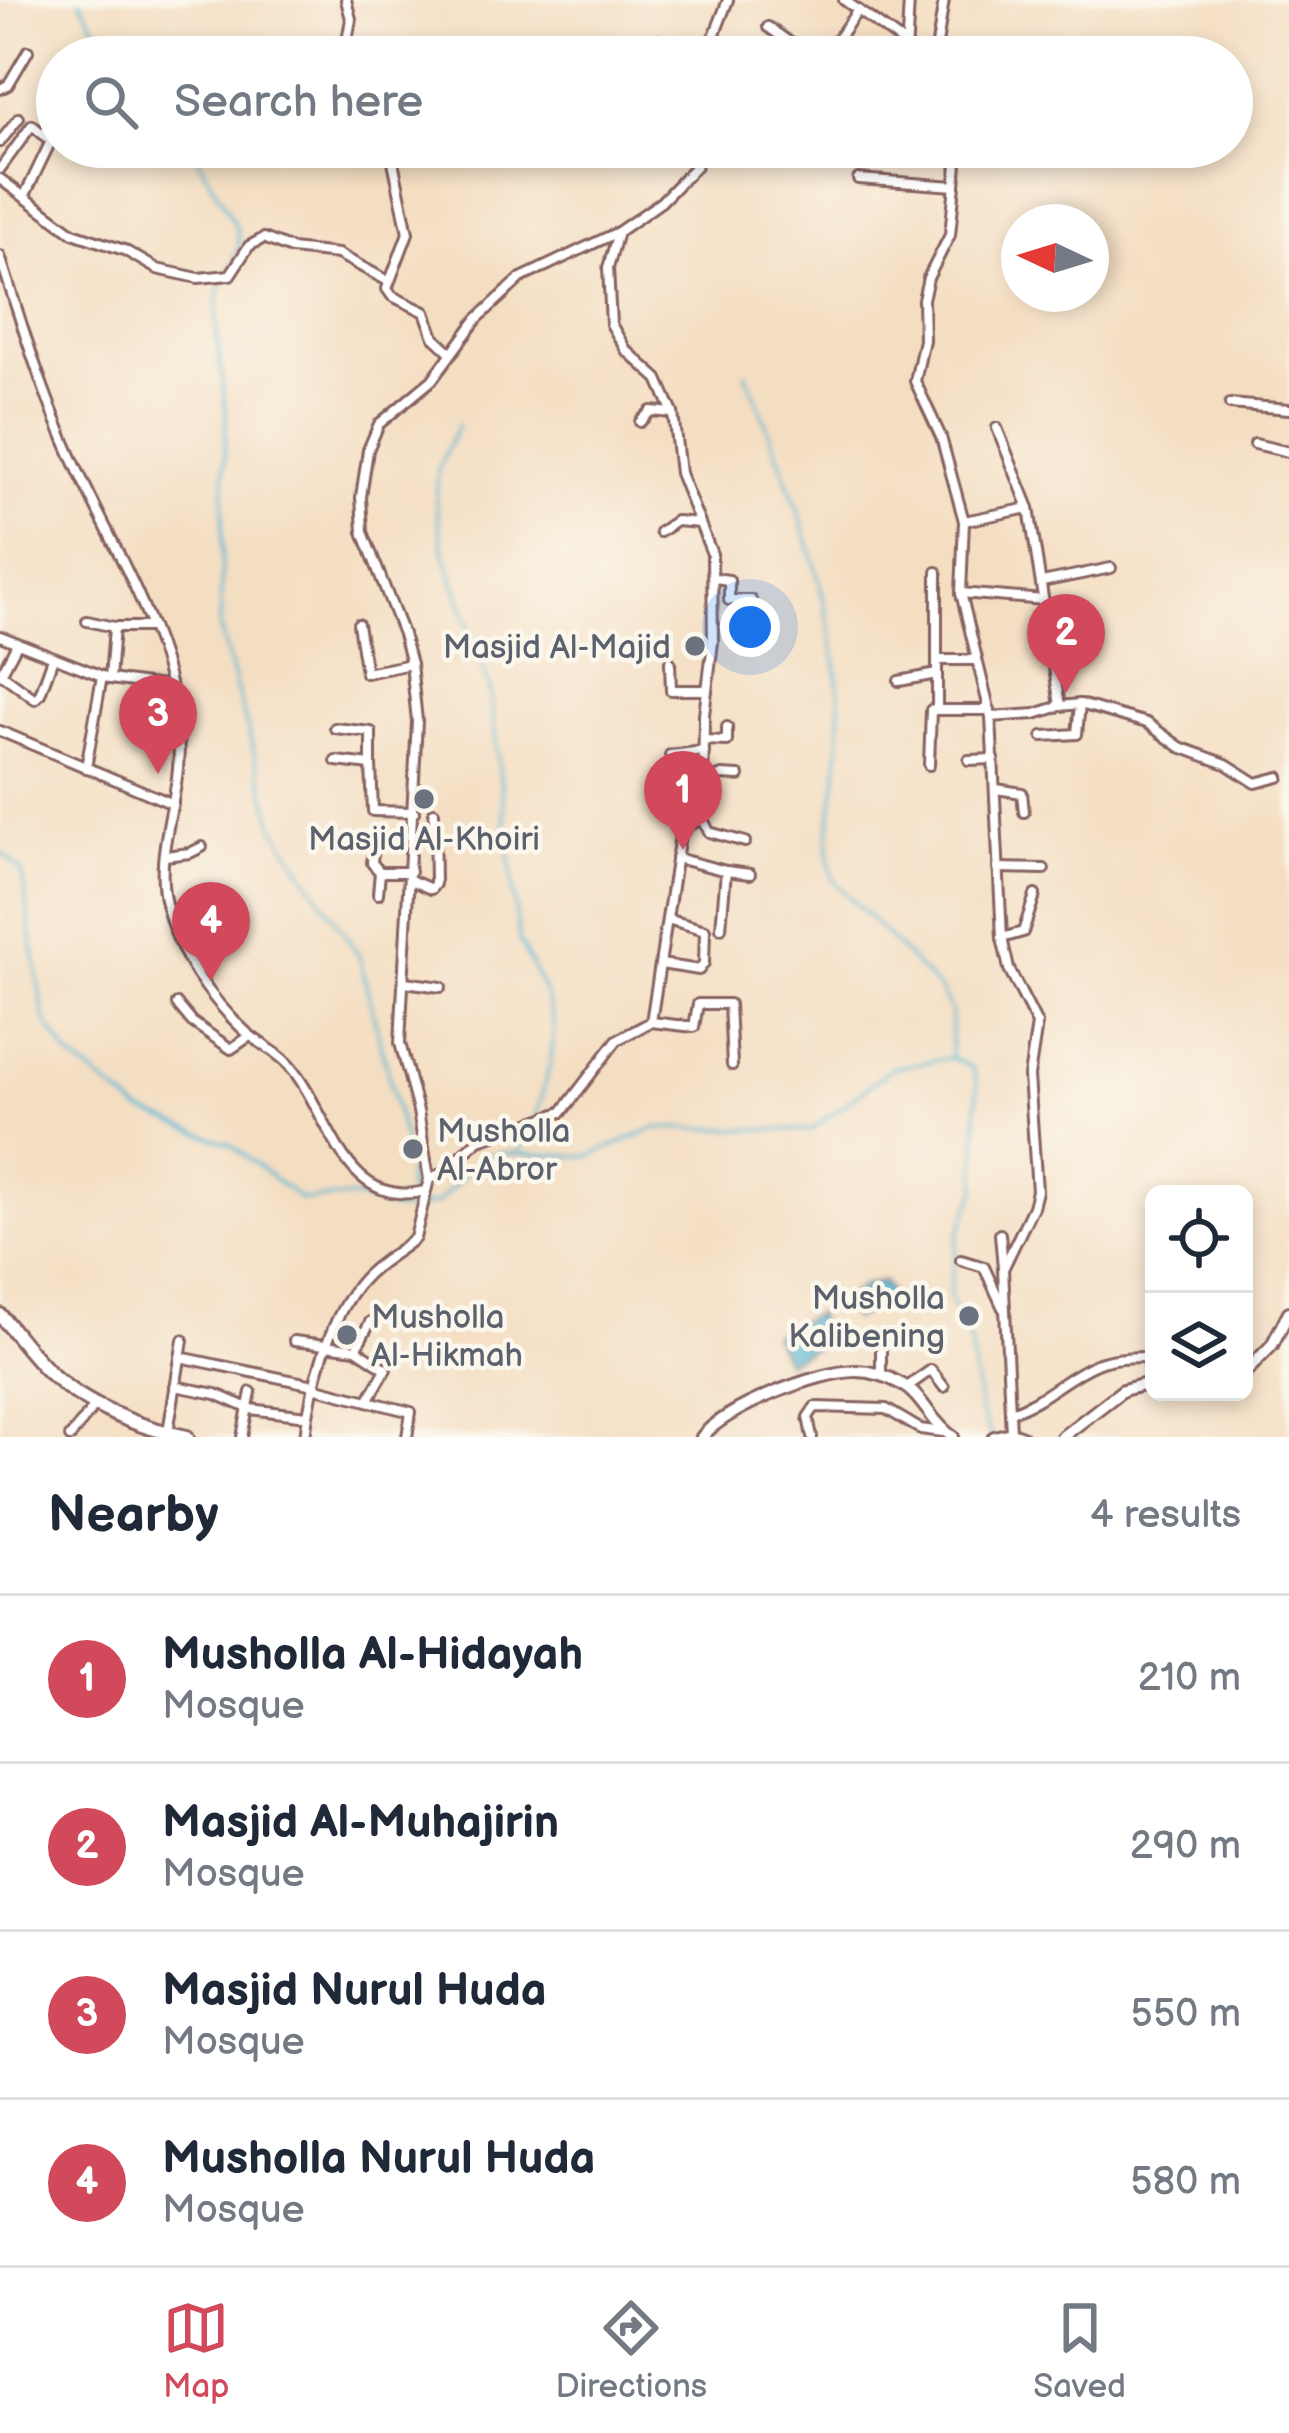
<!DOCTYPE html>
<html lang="en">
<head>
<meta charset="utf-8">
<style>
  body { margin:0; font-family:"Balsamiq Sans",sans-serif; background:#f2f2f3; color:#1f2937 }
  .controls { position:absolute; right:36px; bottom:36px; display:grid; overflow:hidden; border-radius:18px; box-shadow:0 6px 18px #0003 }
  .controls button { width:108px; height:108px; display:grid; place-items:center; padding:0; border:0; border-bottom:3px solid #e0e1e3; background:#fff; color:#1f2937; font:60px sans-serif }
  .compass { position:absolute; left:1001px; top:204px; width:108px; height:108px; border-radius:50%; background:#fff; box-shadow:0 6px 18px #0003; rotate:274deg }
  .you { position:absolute; left:750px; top:627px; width:42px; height:42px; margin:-30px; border:9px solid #fff; border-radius:50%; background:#1a73e8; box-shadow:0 0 0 18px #1a73e833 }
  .badge { display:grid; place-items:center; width:78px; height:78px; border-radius:50%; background:#d1495b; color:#fff; font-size:39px; font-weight:700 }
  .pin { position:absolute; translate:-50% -99px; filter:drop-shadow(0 3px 6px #0008) }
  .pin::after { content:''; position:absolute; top:63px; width:42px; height:36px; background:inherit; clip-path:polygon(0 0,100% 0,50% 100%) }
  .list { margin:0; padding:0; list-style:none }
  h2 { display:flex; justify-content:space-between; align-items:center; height:156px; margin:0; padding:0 48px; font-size:51px }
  h2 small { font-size:39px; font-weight:400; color:#747a83 }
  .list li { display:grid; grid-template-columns:78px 1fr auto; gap:36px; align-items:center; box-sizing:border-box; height:168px; padding:0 48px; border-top:3px solid #e0e1e3 }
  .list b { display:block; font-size:45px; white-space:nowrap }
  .list p { margin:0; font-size:39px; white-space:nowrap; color:#747a83 }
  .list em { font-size:39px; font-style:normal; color:#747a83 }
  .icon { flex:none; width:66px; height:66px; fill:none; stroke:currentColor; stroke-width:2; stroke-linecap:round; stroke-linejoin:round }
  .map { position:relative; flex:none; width:1289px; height:1437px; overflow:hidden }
  .search { position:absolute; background:#fff; box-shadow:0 6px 18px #0003; left:36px; right:36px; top:36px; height:132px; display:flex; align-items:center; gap:30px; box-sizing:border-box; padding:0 42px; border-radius:66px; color:#747a83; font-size:45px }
  .sheet { height:828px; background:#fff }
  nav { display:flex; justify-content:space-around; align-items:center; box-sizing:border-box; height:168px; border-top:3px solid #e0e1e3; background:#fff; font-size:33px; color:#747a83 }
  nav a { display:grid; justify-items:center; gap:6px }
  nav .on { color:#d1495b }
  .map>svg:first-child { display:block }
  .water { fill:#54b6d3; stroke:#4f6a7f; stroke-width:3 }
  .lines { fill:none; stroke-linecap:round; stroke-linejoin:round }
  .stream { stroke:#54b6d3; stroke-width:3 }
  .street-casing { stroke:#866260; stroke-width:14 }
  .secondary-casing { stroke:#866260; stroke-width:16 }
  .primary-casing { stroke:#866260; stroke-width:18 }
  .street { stroke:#fff; stroke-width:8 }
  .secondary { stroke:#fff; stroke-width:10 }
  .primary { stroke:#fff; stroke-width:12 }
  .worship-dot { fill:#6b7280; stroke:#fbf7ec; stroke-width:4.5 }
  .labels { text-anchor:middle; stroke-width:9; stroke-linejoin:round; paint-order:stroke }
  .worship-label { font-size:33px; fill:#5b616d; stroke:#fbf7ec; text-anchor:end }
</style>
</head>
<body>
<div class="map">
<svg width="1289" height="1437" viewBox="0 0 1289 1437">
  <rect width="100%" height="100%" fill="#fbf7ec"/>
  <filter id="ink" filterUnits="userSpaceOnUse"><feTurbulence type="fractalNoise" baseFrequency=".00833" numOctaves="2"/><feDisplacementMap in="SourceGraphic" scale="24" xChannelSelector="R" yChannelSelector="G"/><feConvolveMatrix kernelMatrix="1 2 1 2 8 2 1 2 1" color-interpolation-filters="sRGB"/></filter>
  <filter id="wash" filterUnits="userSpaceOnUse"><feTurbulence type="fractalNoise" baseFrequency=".004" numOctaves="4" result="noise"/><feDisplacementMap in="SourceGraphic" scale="48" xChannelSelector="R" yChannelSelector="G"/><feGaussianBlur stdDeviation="2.7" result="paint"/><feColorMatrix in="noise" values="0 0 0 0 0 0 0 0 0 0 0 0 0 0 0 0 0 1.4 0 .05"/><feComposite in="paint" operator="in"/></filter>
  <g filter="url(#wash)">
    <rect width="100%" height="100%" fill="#f4dec2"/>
    <!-- water -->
    <g class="water">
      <path d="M883,1282L892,1297L854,1319L843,1300L864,1286Z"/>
      <path d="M816,1314L829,1341L786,1361L773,1334Z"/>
    </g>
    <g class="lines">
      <!-- stream -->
      <g class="stream">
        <path d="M80,0L92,22L122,57"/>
        <path d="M192,147L237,229L239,247L228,272"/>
        <path d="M224,280L219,290L216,326L226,414L220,629L275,829L359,956L410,1164L407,1184L414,1207"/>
        <path d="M746,373C786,473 826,573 838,681C841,707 840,737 838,764C836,802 821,844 834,881L941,991L951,1012V1058"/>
        <path d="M458,425L438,470L436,502L443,548L490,690L519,940L545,993L554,1026L551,1060L536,1118"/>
        <path d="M0,851L22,872L44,1018L68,1055L140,1111L230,1144L301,1200L353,1197L398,1210L436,1204L464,1175L497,1153L590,1156L655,1128L811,1130L892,1068L951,1058L972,1067L977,1083V1189L958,1235L949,1297L970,1343L980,1411L991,1436"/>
        <path d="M519,1150L532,1126"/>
      </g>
    </g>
  </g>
  <g filter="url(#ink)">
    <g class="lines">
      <defs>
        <g id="street">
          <path d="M844,0L904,43L913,57"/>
          <path d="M768,27L806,54L819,57"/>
          <path d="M659,40L679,56L689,53L695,57"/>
          <path d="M344,57L351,19L346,0"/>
          <path d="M706,57L728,0"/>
          <path d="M825,57L858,10"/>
          <path d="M906,57L909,0"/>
          <path d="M935,57L944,0"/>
          <path d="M0,89L8,85L28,51"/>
          <path d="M0,142L19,118"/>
          <path d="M390,147L408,233L387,289L392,296L425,312L434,337L449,351"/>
          <path d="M952,147L957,164L950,235L928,278L923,299L924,340L915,381L941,437L964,521L961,593L991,717L1002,938L1009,969L1037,1024L1029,1076L1037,1191L1033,1207L1003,1269L1011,1433"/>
          <path d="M0,169L32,125L51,141L24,197"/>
          <path d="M0,179L73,233L124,250L157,269L198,278L230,275L249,246L264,238L291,249L338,254L388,281"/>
          <path d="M858,179L955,186"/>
          <path d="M0,256C19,316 38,379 63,437C93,510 141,586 164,661C174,694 181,734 178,769C174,812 155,859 166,904C178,954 210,999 247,1033C259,1043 273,1050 284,1060C330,1105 339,1211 425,1191"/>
          <path d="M1230,404L1289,409"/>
          <path d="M640,422L651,411L673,413"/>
          <path d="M997,428L1029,508"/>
          <path d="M1255,444L1289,452"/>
          <path d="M964,521L1029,508L1060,706L1035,714L991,717"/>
          <path d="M660,532L676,521L700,523"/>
          <path d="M937,572V709"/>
          <path d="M714,578L729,580V600H751"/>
          <path d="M1042,582L1111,568"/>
          <path d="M961,593L1044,600"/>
          <path d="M87,621L114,627H151"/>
          <path d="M358,624L366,673L411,664"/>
          <path d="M0,636L110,679L171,687"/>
          <path d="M1050,639L1091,637"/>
          <path d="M937,660H975"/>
          <path d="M670,662L671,690H707"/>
          <path d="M0,673L35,699L40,694L53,658"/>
          <path d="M1,674L17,644"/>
          <path d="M110,679L114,627"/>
          <path d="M899,681L937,674"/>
          <path d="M1060,706L1080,704L1147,723L1180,747L1226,764L1256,783L1279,777"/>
          <path d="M335,728L371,732V765"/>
          <path d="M0,731L173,804"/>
          <path d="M1043,736L1077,734L1080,704"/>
          <path d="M704,740L727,741V727"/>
          <path d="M670,755L704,751"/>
          <path d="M969,760L994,759"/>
          <path d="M336,761L371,765L373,811L414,812"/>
          <path d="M929,765L931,710H990"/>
          <path d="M86,768L102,676"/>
          <path d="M703,783L722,775L739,776"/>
          <path d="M996,789L1022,793L1024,812"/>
          <path d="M703,819L709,832L745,842"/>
          <path d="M373,850L372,863L380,872"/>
          <path d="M165,856L190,853L202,847"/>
          <path d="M676,858L726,871L721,928"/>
          <path d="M998,868L1044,869"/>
          <path d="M726,871L750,874"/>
          <path d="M410,880L431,889L435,884L434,812"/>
          <path d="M378,894L380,872H410"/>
          <path d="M172,918L216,910"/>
          <path d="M1002,938L1023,932L1035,895"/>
          <path d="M661,964L699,970L704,963L705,930L667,919"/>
          <path d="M405,982L441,987"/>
          <path d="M177,1004L192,1022L231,1049L250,1036"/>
          <path d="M651,1022L694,1027L698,1004H729L732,1065"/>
          <path d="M429,1179L441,1174L479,1140L562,1112L617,1040L651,1022L680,835L689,825L703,819L704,715L713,642L712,554L680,473L673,413L658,379L626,350L611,324L608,268L618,232"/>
          <path d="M1000,1234L1003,1268"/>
          <path d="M961,1260L984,1267L1003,1308"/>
          <path d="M294,1341L356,1349L386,1369L368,1401"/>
          <path d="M356,1349L370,1322"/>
          <path d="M180,1357L314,1385"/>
          <path d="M881,1375V1348"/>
          <path d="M175,1386L216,1394L250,1409L307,1416"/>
          <path d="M313,1387L411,1412L407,1437"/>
          <path d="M907,1387L931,1370L944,1387"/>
          <path d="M1011,1412C1044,1401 1065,1377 1096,1364C1114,1357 1135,1357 1154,1357"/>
          <path d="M168,1432L183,1340"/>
          <path d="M70,1437L96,1404"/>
          <path d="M242,1437L251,1392"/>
          <path d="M305,1437C310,1390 330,1314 363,1279C378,1262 398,1253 415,1238L429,1179L418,1111L400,1043L417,721L411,664L403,634L363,532L361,497L368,450L379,424L432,380L477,319L521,278L618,232L661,202L696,166L702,147"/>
          <path d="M812,1437L808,1417L815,1407L886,1409L920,1429L943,1432"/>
        </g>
        <g id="secondary">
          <path d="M1244,1374L1272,1345L1289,1312"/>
          <path d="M702,1437C724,1408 819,1371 856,1371C871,1371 887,1376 901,1384C922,1395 932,1424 953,1437"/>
          <path d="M994,1437L1011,1433L1022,1437"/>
          <path d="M1062,1437L1123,1390L1154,1382"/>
        </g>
        <path id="primary" d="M0,1315C16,1333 32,1356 50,1373C85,1406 140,1428 187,1437"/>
      </defs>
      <!-- street casing -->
      <use href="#street" class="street-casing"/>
      <!-- secondary casing -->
      <use href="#secondary" class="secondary-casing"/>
      <!-- primary casing -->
      <use href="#primary" class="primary-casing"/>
      <!-- street -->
      <use href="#street" class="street"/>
      <!-- secondary -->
      <use href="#secondary" class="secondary"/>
      <!-- primary -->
      <use href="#primary" class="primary"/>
    </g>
  </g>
  <!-- markers -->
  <g class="worship-dot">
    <circle cx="695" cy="646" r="12"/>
    <circle cx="424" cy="799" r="12"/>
    <circle cx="413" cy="1149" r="12"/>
    <circle cx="969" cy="1316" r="12"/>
    <circle cx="347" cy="1335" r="12"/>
  </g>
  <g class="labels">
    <!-- worship labels -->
    <g class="worship-label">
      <text x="671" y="658">Masjid Al-Majid</text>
      <text x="424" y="850" text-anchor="middle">Masjid Al-Khoiri</text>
      <text x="437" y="1142" text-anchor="start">Musholla<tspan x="437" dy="38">Al-Abror</tspan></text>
      <text x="945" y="1309">Musholla<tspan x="945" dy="38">Kalibening</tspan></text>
      <text x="371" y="1328" text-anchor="start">Musholla<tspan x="371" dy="38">Al-Hikmah</tspan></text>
    </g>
  </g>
</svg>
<div class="controls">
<button><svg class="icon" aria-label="locate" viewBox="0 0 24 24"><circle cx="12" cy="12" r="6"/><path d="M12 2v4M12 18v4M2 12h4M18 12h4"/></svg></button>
<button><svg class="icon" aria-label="layers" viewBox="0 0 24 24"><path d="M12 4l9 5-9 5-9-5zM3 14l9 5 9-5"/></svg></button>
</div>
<svg class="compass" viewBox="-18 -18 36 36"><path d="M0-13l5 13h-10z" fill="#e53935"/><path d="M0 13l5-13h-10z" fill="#747a83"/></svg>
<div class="you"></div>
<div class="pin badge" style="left:683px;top:850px">1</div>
<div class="pin badge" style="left:1066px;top:693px">2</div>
<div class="pin badge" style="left:158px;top:774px">3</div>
<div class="pin badge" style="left:211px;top:981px">4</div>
<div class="search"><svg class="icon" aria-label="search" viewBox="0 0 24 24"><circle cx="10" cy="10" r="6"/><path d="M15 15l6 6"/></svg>Search here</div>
</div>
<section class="sheet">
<h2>Nearby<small>4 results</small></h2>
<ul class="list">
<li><span class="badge">1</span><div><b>Musholla Al-Hidayah</b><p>Mosque</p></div><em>210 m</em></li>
<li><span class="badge">2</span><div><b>Masjid Al-Muhajirin</b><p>Mosque</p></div><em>290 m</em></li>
<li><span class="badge">3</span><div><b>Masjid Nurul Huda</b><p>Mosque</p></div><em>550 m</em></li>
<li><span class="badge">4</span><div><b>Musholla Nurul Huda</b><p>Mosque</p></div><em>580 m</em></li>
</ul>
</section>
<nav>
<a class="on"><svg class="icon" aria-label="map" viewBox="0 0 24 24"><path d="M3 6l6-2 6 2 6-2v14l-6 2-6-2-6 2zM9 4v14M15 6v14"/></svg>Map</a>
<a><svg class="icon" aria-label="directions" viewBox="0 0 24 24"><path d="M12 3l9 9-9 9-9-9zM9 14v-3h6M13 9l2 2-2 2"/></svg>Directions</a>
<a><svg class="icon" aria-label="saved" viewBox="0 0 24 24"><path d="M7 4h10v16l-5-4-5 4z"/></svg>Saved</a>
</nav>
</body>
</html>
